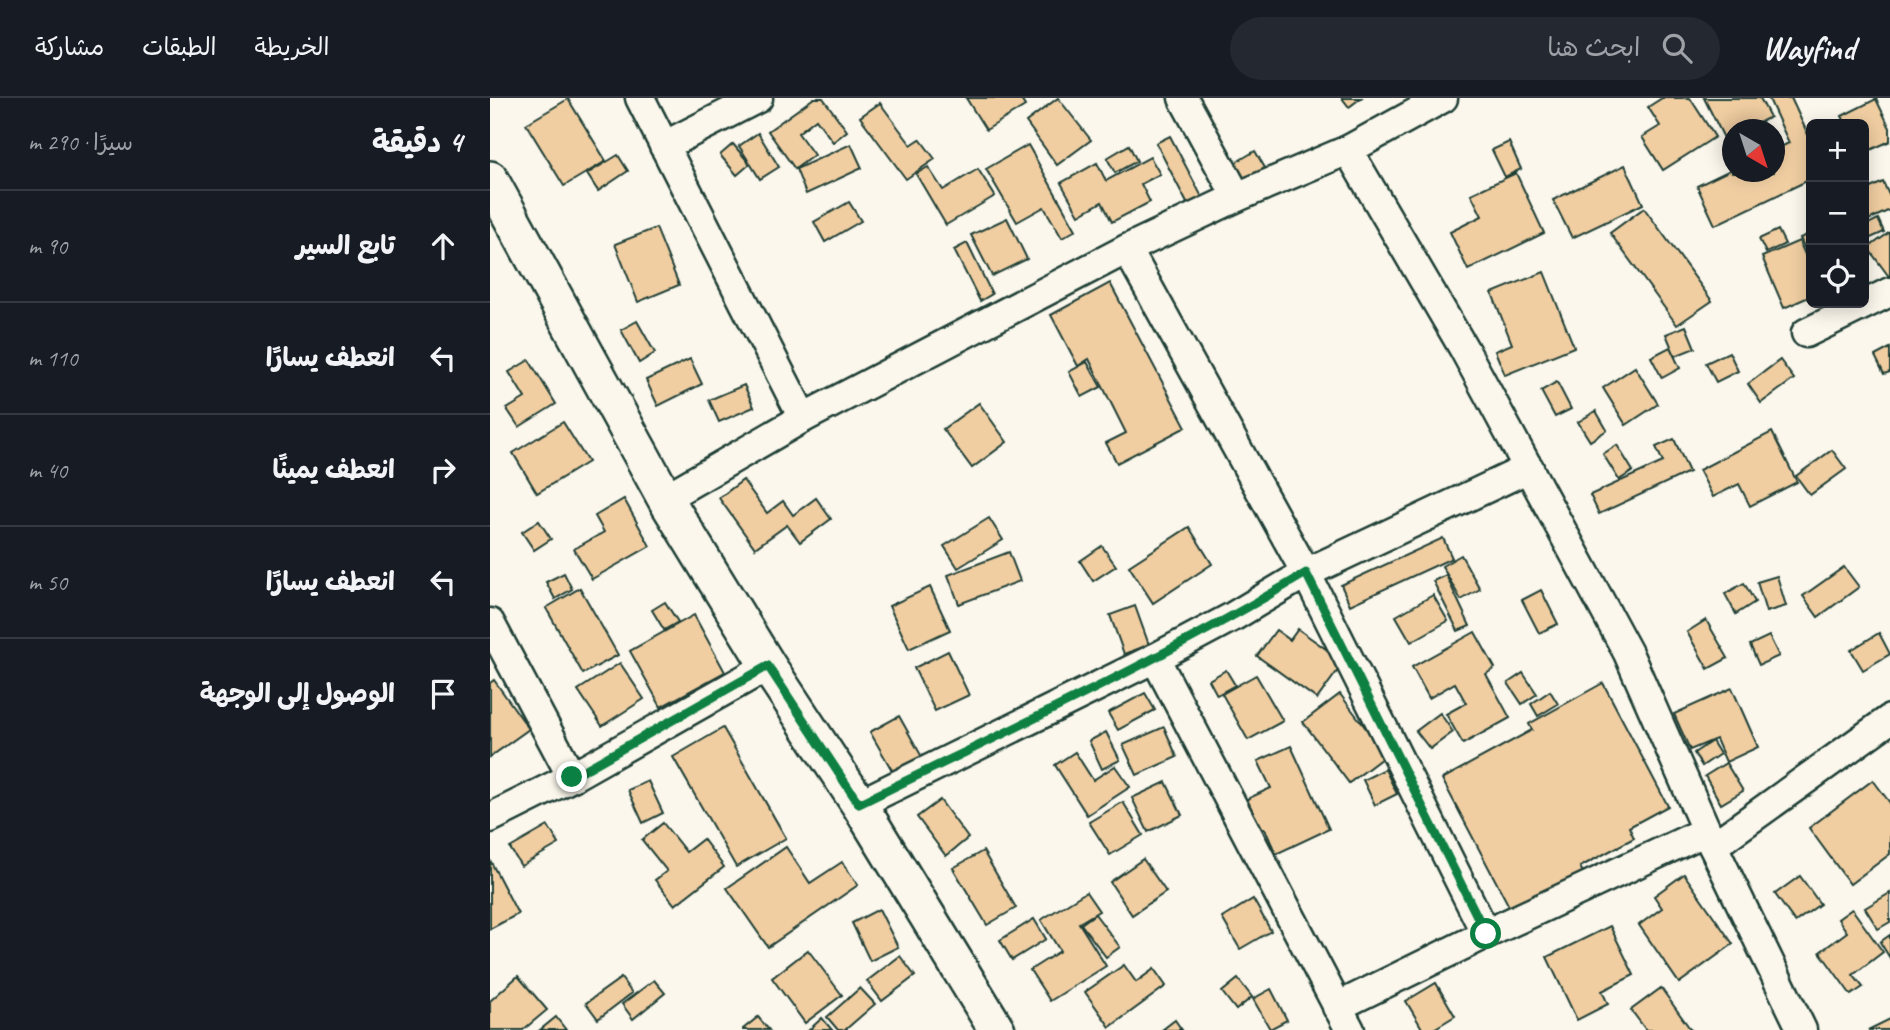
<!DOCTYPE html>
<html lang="ar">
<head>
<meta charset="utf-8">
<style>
  body { margin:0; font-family:Caveat,"Playpen Sans Arabic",sans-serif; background:#242831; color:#f1f3f6; direction:rtl }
  .controls { position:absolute; right:21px; top:21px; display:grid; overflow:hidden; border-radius:10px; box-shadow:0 4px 18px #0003 }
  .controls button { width:63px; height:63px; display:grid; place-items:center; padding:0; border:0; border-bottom:2px solid #363941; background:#171b24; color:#f1f3f6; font:35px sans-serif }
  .compass { position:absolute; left:1232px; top:21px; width:63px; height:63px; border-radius:50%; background:#171b24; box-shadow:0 4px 18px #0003; rotate:141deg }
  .stop { position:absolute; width:21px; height:21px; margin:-16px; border:5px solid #0b8043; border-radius:50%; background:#fff }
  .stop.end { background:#0b8043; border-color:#fff; box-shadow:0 2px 7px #0008 }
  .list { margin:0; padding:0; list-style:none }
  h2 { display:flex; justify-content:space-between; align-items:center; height:91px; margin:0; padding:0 28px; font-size:30px }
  h2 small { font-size:23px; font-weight:400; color:#9ea1a6 }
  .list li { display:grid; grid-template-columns:46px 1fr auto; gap:21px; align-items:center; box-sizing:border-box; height:112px; padding:0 28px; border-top:2px solid #363941 }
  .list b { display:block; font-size:26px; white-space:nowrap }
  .list em { font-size:23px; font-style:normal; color:#9ea1a6 }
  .icon { flex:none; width:38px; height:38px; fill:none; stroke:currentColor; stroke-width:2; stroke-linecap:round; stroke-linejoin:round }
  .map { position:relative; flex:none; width:1400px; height:932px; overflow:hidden; direction:ltr }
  header { display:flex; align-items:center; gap:42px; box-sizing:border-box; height:98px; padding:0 35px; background:#171b24; border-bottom:2px solid #363941 }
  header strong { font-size:33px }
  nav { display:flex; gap:38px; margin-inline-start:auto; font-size:24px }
  .search { width:490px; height:63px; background:#242831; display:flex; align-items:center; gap:18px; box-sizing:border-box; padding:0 24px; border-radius:38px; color:#9ea1a6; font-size:26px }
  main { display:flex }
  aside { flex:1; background:#171b24 }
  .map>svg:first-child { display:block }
  .building { fill:#f1cea2; stroke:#1f3d34; stroke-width:2 }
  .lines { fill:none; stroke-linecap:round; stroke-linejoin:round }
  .minor-casing { stroke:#1f3d34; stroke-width:33 }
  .tertiary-casing { stroke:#1f3d34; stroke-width:40 }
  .minor { stroke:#fbf7ec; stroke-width:28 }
  .tertiary { stroke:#fbf7ec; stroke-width:35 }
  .route { stroke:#0b8043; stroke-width:9 }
</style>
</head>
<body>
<header>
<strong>Wayfind</strong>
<div class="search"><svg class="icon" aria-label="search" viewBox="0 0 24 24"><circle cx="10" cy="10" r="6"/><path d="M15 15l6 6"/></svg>ابحث هنا</div>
<nav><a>الخريطة</a><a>الطبقات</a><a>مشاركة</a></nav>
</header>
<main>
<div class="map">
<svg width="1400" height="932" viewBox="0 0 1400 932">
  <rect width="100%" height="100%" fill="#fbf7ec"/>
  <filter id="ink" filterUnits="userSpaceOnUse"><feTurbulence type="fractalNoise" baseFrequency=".0143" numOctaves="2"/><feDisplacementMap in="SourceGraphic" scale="14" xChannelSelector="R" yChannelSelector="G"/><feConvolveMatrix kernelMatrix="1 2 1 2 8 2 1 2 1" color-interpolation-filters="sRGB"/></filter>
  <g filter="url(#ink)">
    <!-- building -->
    <g class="building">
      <path d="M324,0H333L357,33L343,44L326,21L308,35L324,57L305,71L278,33Z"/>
      <path d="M476,0H530L535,8L496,32Z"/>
      <path d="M568,0L601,42L567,67L536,24Z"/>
      <path d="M852,0H871L859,9Z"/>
      <path d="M1172,0H1200L1225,39L1173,72L1152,39L1170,28L1158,9Z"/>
      <path d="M1214,0H1270L1280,19L1256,32H1242V38L1235,42Z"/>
      <path d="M1282,0H1301L1321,43V81L1225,127L1207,88L1242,71V74H1284V52L1299,45L1279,1Z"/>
      <path d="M78,1L116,63L74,88L36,26Z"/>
      <path d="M1386,1L1400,30V43L1374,55V26H1356L1352,18Z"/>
      <path d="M390,5L421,47L430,41L445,61L416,81L370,19Z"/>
      <path d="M268,35L289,69L270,81L249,48Z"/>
      <path d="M680,38L712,99L698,107L666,45Z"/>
      <path d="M1019,44L1031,71L1015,79L1002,52Z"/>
      <path d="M243,46L260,66L247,77L230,57Z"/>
      <path d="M361,46L372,70L316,96L306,71Z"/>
      <path d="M538,47L586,132L572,140L554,109L527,124L496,71Z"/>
      <path d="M639,47L647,63L625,75L617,60Z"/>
      <path d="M765,53L775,70L743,89L733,72Z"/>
      <path d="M128,57L138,73L108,93L97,76Z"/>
      <path d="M660,59L670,76L651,86L660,104L622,124L612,104L589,117L571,85L607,65L616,83Z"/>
      <path d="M1135,67L1153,106L1082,140L1063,102Z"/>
      <path d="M438,69L453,92L488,71L505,98L456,127L426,76Z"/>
      <path d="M1026,75L1054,135L978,172L960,134L992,118L981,96Z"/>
      <path d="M1393,84L1400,99V112L1374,124V93Z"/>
      <path d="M359,104L371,123L335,144L324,124Z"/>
      <path d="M1154,110L1222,203L1187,227L1120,135Z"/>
      <path d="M517,120L537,161L502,178L481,137Z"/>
      <path d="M1388,121L1394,134L1374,143V128Z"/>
      <path d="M166,130L189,187L148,204L125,146Z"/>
      <path d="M1288,132L1295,146L1276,155L1269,141Z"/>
      <path d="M1400,134V180L1378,150Z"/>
      <path d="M1321,135V164L1310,140Z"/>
      <path d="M1309,143L1321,170V198L1294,210L1272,159Z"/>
      <path d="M477,145L502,196L490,203L464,152Z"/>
      <path d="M1054,174L1084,249L1015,277L1005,253L1022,246L1002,195Z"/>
      <path d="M620,185L696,329L627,365L616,345L636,335L599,261L588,268L561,217Z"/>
      <path d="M147,223L165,255L149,265L131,232Z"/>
      <path d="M1196,228L1205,250L1185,258L1176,236Z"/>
      <path d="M1180,249L1190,270L1172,280L1161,259Z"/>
      <path d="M1400,250V274L1394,276L1385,258Z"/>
      <path d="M1239,254L1248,273L1226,284L1216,265Z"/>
      <path d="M200,261L212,286L168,308L156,282Z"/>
      <path d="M39,262L66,306L29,329L17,311L35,300L19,274Z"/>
      <path d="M1290,262L1304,281L1271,305L1258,286Z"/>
      <path d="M597,264L611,289L592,299L579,274Z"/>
      <path d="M1145,269L1168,306L1136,327L1113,290Z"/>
      <path d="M1067,284L1081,311L1065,319L1051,293Z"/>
      <path d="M254,287L264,309L229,324L219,302Z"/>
      <path d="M489,305L517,344L482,370L453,331Z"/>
      <path d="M1106,313L1117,332L1100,343L1088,324Z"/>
      <path d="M73,324L98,364L47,395L23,355Z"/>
      <path d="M1282,334L1307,384L1260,408L1249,386L1223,399L1209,372Z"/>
      <path d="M1184,341L1199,374L1109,416L1100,397L1173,364L1166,349Z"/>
      <path d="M1127,347L1143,373L1129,382L1113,356Z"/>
      <path d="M1342,352L1356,371L1320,397L1306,378Z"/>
      <path d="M253,382L277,415L293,403L303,417L326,400L341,421L310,444L297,427L265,450L229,400Z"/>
      <path d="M134,401L160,448L102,481L84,451L114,434L105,418Z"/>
      <path d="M499,420L513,442L468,470L454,448Z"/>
      <path d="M49,423L61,441L44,452L32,434Z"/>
      <path d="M699,429L722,466L663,505L639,468Z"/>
      <path d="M953,440L962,460L860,507L851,487Z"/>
      <path d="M612,448L626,468L603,483L590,463Z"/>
      <path d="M519,454L530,483L469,506L458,477Z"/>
      <path d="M971,457L990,491L971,502L952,468Z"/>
      <path d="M1354,469L1369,489L1328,519L1313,498Z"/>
      <path d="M74,475L82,491L65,501L56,484Z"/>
      <path d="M956,477L980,528L968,533L943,483Z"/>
      <path d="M1287,478L1296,508L1276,514L1267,484Z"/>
      <path d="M1254,485L1265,504L1246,516L1235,496Z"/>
      <path d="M440,489L460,532L419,551L399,508Z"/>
      <path d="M90,490L128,557L93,576L56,510Z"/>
      <path d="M1051,492L1068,526L1049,535L1032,502Z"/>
      <path d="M943,497L958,523L921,544L906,518Z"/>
      <path d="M175,504L188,524L174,532L162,512Z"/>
      <path d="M645,508L659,547L634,556L620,517Z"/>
      <path d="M204,517L235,574L171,609L140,553Z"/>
      <path d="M1216,522L1238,560L1218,571L1197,534Z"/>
      <path d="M808,531L854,564L827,601L767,558L786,532L800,542Z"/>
      <path d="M985,534L1005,570L996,576L1020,620L973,646L956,616L976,605L965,585L939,600L922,569Z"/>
      <path d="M1389,535L1400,556L1373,572L1361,552Z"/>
      <path d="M1279,538L1289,558L1269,567L1260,547Z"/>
      <path d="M458,553L479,597L445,613L424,570Z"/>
      <path d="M130,565L154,601L112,628L88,592Z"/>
      <path d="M736,572L745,587L727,597L719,582Z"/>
      <path d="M1033,575L1047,596L1032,606L1018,585Z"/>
      <path d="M766,577L793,623L758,642L732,596Z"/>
      <path d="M4,582L39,631L0,659V585Z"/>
      <path d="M1113,585L1178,708L1139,729L1144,740L1090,769L1094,776L1022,814L952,681L1042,632L1039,626Z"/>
      <path d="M1242,590L1268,649L1236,664L1226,641L1200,652L1184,616Z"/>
      <path d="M1060,593L1068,606L1048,618L1041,606Z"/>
      <path d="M655,595L665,612L628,632L618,615Z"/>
      <path d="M850,596L896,657L859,685L813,624Z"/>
      <path d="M950,615L963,634L940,651L926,633Z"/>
      <path d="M409,618L432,659L403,674L380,634Z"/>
      <path d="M674,629L687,659L647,677L633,647Z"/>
      <path d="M233,630L296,740L246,769L183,659Z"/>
      <path d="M616,634L630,662L612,671L599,643Z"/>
      <path d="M1222,643L1230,656L1212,668L1204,655Z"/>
      <path d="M801,648L839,731L786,756L775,731L771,732L757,701L781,690L768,663Z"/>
      <path d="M585,654L603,682L625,668L640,689L597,717L565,667Z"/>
      <path d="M1236,665L1253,693L1231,706L1215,678Z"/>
      <path d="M895,671L907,696L885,707L873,682Z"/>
      <path d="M1383,682L1400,705V756L1360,786L1319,730Z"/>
      <path d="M158,683L173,715L153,725L138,692Z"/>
      <path d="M676,684L692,717L658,734L642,700Z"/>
      <path d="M450,702L478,740L456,758L427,719Z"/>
      <path d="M633,704L653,737L620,757L599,724Z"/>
      <path d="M173,725L196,754L213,741L234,769L185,807L165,782L177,773L152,742Z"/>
      <path d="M58,728L69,746L31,768L20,750Z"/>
      <path d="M296,749L320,785L352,764L368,787L278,849L237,790Z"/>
      <path d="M493,753L526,810L497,827L463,770Z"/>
      <path d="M653,761L676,794L642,817L620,784Z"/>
      <path d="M0,762L28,816L0,831Z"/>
      <path d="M1194,776L1243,846L1189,885L1149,827L1172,810L1164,798Z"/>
      <path d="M1310,778L1330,806L1305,824L1285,796Z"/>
      <path d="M596,794L609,813L589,825L616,868L560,903L540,872L570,853L551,822Z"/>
      <path d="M1400,795V824L1388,831L1375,810Z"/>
      <path d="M763,801L781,833L750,851L732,820Z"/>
      <path d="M389,811L408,849L380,863L362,825Z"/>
      <path d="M1362,811L1393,854L1363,877L1373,889L1361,897L1330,854L1357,834L1348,821Z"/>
      <path d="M605,816L630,849L616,859L591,826Z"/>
      <path d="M544,821L556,841L522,862L510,842Z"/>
      <path d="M1120,828L1144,877L1112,893L1118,906L1087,922L1057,859Z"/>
      <path d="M1400,837V860L1390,844Z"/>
      <path d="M318,852L352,897L315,925L282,880Z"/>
      <path d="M410,858L425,878L392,903L377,883Z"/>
      <path d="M634,867L646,884L664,871L676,888L620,929L595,894Z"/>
      <path d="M28,878L57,912L33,932H0V903Z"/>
      <path d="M131,880L142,895L108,921L96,905Z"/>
      <path d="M748,881L762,899L746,912L732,894Z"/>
      <path d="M164,882L175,895L143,921L132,906Z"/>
      <path d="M946,885L965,918L942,932H933L916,903Z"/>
      <path d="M370,890L385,906L355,932H348L337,919Z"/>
      <path d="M1171,890L1201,932H1156L1141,912Z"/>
      <path d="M781,891L797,922L780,931L763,901Z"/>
      <path d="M66,919L76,932H50Z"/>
      <path d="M268,919L279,932H253V931Z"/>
      <path d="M332,920L342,932H319Z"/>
      <path d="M1400,921V932H1378Z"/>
      <path d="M685,922L692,932H672Z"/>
    </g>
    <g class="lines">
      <defs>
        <g id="minor">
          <path d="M150,0L313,320"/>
          <path d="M693,0L747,99"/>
          <path d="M174,48L268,0"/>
          <path d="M858,52L974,251L1138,555L1223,748L1312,932"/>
          <path d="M637,151L816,475L996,836"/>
          <path d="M1316,235L1400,194"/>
          <path d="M175,400L313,320L637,151L747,99L858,52L953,0"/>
          <path d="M0,525L82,679"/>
          <path d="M665,560L860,932"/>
          <path d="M369,706L665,560L744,518L816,475L1039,370"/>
          <path d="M0,720L82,679L278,568"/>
          <path d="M1223,748L1400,621"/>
          <path d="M847,909L996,836L1216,733"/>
        </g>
        <path id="tertiary" d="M0,81L175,400L278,568L369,706L507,932"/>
      </defs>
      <!-- minor casing -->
      <use href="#minor" class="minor-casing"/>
      <!-- tertiary casing -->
      <use href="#tertiary" class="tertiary-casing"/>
      <!-- minor -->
      <use href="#minor" class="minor"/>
      <!-- tertiary -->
      <use href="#tertiary" class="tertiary"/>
    </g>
  </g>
  <g class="lines" filter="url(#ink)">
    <!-- route -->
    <path class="route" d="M82,679L278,568L369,706C519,632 672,562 816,475L996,836"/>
  </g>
</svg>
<div class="controls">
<button>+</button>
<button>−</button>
<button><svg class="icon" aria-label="locate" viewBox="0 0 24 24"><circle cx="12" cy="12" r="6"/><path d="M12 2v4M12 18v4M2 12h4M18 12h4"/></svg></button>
</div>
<svg class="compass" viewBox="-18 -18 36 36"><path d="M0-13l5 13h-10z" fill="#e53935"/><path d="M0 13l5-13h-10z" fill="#9ea1a6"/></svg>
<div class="stop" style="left:996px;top:836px"></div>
<div class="stop end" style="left:82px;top:679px"></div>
</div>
<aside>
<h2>4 دقيقة<small>سيرًا · 290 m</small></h2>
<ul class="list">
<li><svg class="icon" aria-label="ahead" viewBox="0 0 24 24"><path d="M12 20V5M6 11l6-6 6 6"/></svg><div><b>تابع السير</b></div><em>90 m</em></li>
<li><svg class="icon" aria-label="left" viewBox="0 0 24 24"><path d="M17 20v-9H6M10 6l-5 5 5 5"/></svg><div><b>انعطف يسارًا</b></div><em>110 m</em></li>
<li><svg class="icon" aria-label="right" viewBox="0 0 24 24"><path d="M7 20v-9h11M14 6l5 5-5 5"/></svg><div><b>انعطف يمينًا</b></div><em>40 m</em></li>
<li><svg class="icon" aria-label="left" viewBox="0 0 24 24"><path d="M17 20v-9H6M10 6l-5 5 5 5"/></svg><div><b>انعطف يسارًا</b></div><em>50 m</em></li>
<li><svg class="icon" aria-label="arrive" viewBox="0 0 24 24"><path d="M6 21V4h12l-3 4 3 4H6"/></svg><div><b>الوصول إلى الوجهة</b></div></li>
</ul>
</aside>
</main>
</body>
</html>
